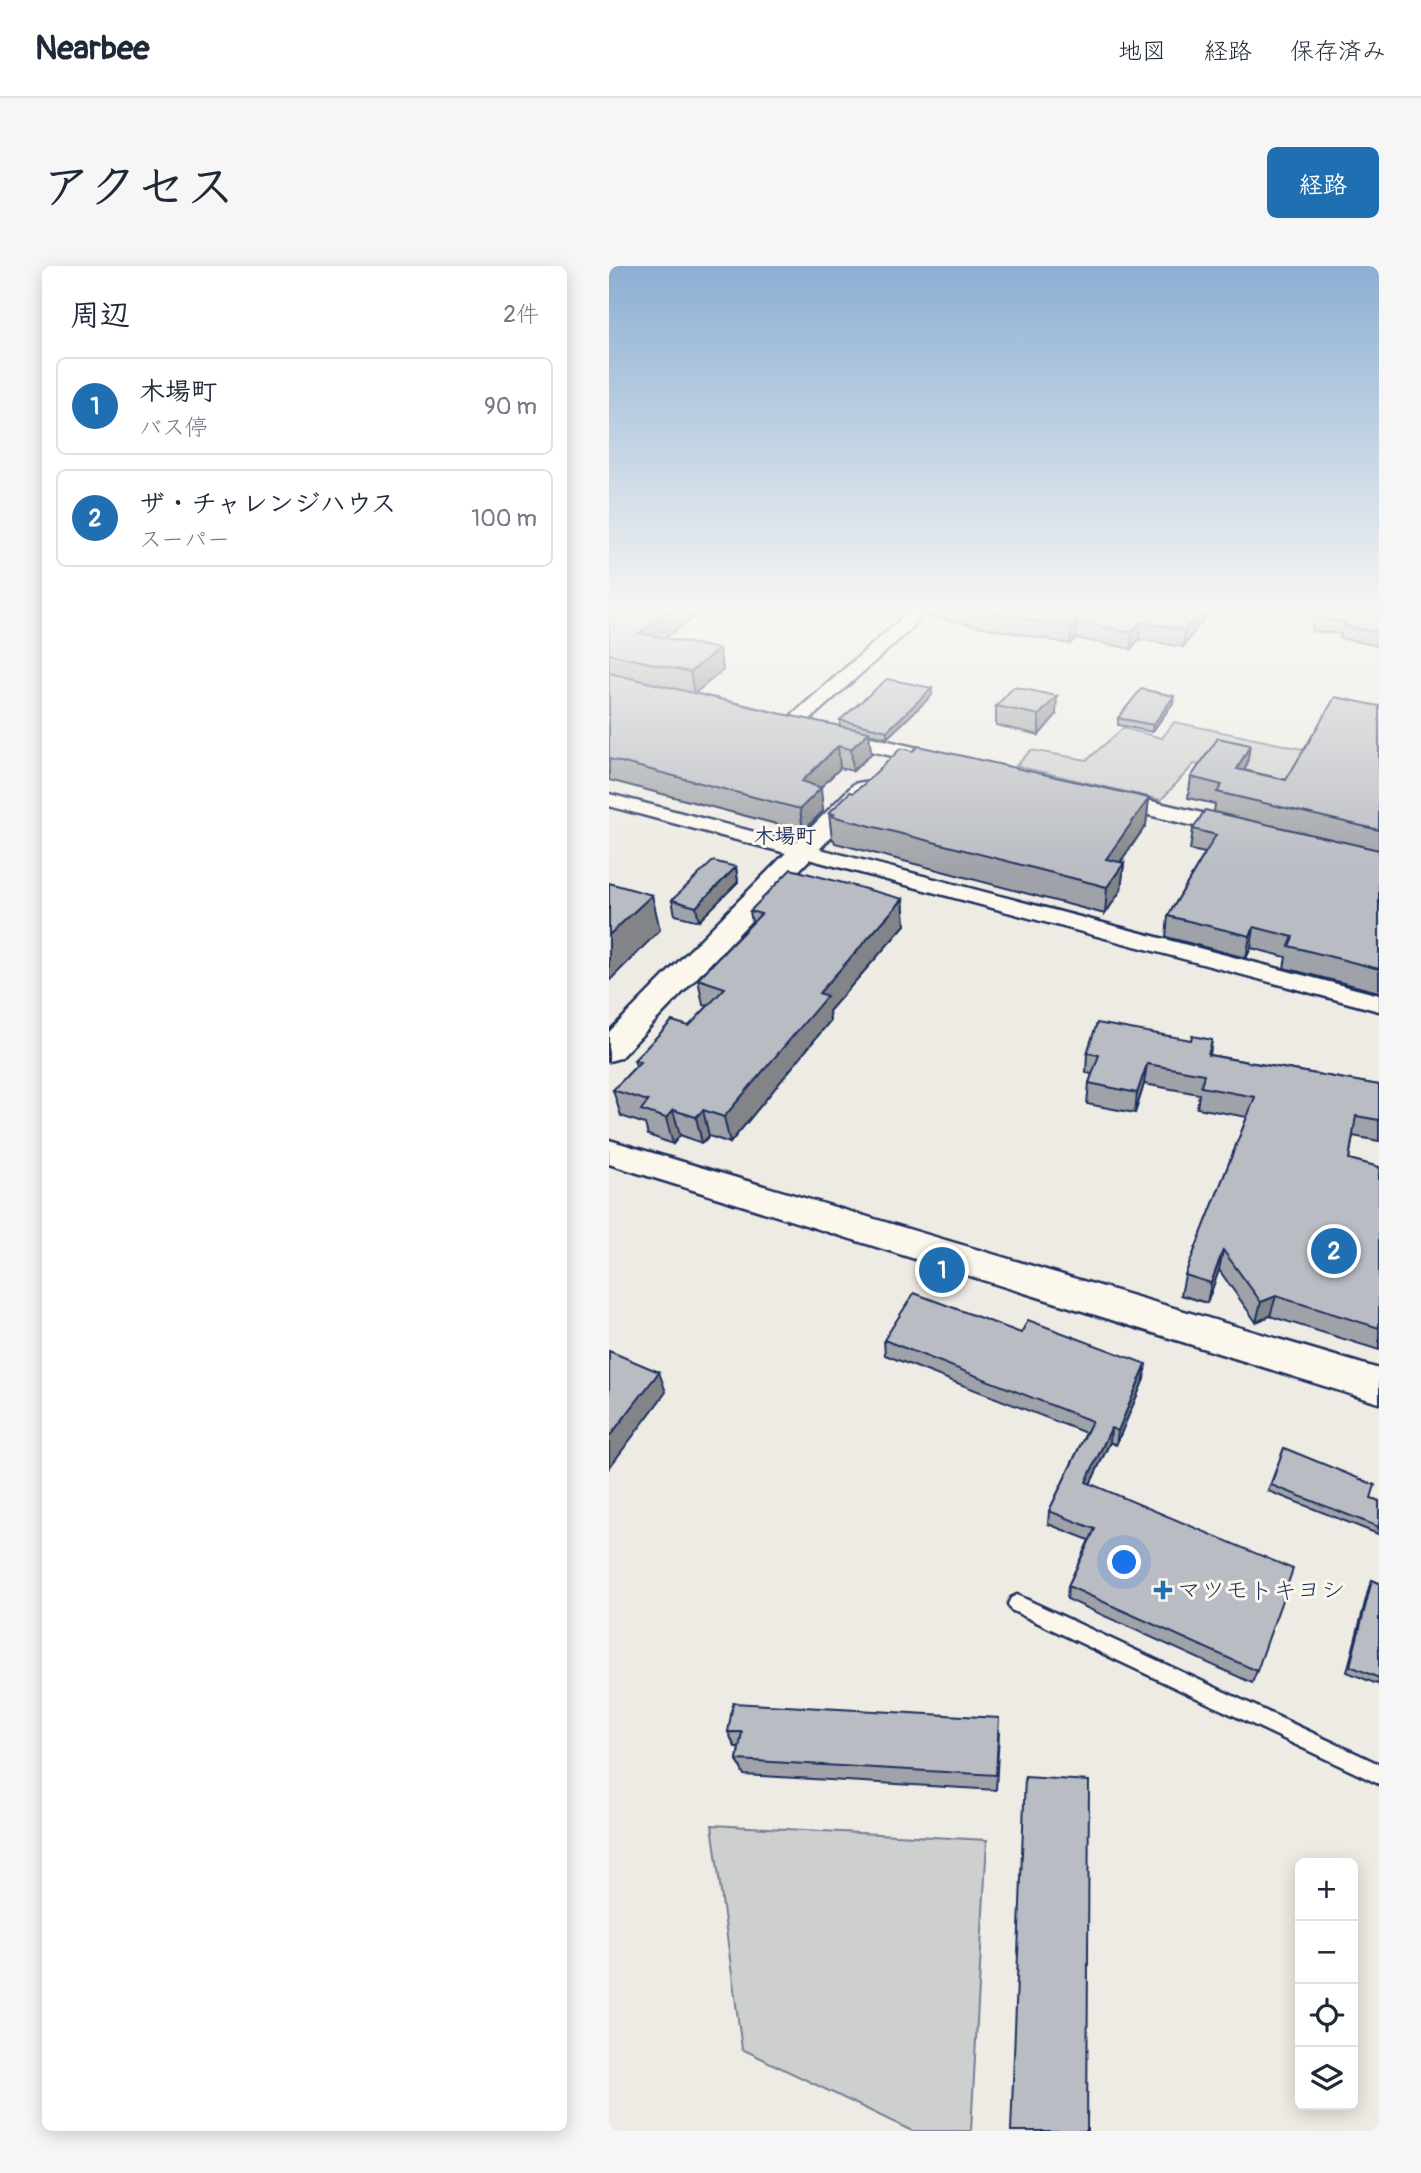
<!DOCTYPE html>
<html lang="ja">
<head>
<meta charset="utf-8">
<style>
  body { margin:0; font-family:Pangolin,"Klee One",sans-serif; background:#f6f6f7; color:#1f2937 }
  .controls { position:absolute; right:21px; bottom:21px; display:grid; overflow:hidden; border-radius:10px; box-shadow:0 4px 18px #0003 }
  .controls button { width:63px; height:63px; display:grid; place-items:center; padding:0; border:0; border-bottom:2px solid #e0e1e3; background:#fff; color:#1f2937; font:35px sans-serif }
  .you { position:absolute; left:516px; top:1297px; width:24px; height:24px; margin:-18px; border:5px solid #fff; border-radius:50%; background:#1a73e8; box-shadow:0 0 0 10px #1a73e833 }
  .badge { display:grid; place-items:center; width:46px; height:46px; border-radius:50%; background:#1f6fb2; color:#fff; font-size:23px; font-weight:700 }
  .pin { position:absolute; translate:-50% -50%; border:4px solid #fff; box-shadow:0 2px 7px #0006 }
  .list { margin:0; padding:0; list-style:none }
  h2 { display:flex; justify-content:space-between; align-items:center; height:91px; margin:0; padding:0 28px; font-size:30px }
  h2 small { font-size:23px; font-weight:400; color:#747a83 }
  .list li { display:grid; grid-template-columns:46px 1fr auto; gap:21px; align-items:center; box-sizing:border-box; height:98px; margin:0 14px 14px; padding:0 14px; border:2px solid #e0e1e3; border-radius:10px }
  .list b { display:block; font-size:26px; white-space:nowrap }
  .list p { margin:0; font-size:23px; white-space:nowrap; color:#747a83 }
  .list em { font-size:23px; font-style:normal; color:#747a83 }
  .icon { flex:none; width:38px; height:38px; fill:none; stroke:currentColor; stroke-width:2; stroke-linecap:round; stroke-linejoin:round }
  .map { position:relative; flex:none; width:770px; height:1865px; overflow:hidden; border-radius:10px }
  header { display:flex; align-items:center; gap:42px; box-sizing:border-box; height:98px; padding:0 35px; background:#fff; border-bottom:2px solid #e0e1e3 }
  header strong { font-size:33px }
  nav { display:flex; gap:38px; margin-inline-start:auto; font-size:24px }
  .intro { display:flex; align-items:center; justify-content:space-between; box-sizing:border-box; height:168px; padding:0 42px }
  h1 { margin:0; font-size:49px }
  .button { padding:18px 32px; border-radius:10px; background:#1f6fb2; color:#fff; font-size:24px; font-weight:700 }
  main { display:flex; gap:42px; padding:0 42px }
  aside { flex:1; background:#fff; border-radius:10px; box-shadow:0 4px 18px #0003 }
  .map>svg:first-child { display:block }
  .green { fill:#cecfcf; stroke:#747f96; stroke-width:2 }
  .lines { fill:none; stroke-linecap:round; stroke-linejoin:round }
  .service-casing { stroke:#1b2f5e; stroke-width:5 }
  .minor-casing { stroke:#1b2f5e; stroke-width:5 }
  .tertiary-casing { stroke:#1b2f5e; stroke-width:5 }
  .service { fill:#fbf7ec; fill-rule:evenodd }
  .minor { fill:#fbf7ec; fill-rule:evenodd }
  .tertiary { fill:#fbf7ec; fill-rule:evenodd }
  .wall { fill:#9fa2a8; stroke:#1b2f5e; stroke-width:2 }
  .shaded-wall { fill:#828488; stroke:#1b2f5e; stroke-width:2 }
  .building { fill:#b9bcc3; stroke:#1b2f5e; stroke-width:2 }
  .poi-dot { fill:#1f6fb2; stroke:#fbf7ec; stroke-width:2.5 }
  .labels { text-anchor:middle; stroke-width:6; stroke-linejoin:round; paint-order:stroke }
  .far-quarter-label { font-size:21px; font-weight:bold; fill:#1b2f5e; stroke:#fbf7ec }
  .near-poi-label { font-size:24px; fill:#1b2f5e; stroke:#fbf7ec; text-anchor:start }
</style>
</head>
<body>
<header>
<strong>Nearbee</strong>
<nav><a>地図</a><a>経路</a><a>保存済み</a></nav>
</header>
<div class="intro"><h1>アクセス</h1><a class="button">経路</a></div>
<main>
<aside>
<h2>周辺<small>2件</small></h2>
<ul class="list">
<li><span class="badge">1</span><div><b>木場町</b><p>バス停</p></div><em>90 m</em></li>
<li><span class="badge">2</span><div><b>ザ・チャレンジハウス</b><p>スーパー</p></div><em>100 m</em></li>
</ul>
</aside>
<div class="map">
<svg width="770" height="1865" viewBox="0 0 770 1865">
  <rect width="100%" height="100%" fill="#eeebe4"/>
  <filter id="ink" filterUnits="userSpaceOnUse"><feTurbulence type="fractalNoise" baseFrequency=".0143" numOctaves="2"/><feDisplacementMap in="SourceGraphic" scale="14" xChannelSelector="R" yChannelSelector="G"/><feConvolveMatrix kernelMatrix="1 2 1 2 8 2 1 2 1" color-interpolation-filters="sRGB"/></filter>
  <g filter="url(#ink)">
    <!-- green -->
    <g class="green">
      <path d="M565,456L731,491L708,524L585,498L552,534L407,500L422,484L478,494L514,462L553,472Z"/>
      <path d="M103,1559L378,1574L362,1865H303L133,1783Z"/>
    </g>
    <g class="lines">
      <defs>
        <path id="service" d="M408,1329L770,1498V1518L402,1344L399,1338L402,1332Z"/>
        <g id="minor">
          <path d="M297,343H313L303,362L189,464H175L173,460L175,456L290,355Z"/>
          <path d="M0,528L770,729V745L0,540Z"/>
        </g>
        <g id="tertiary">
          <path d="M215,460L343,490L346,495L343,500L334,502L207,472L203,467L207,462Z"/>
          <path d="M254,516L263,518L266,523L263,528L11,792L0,795V766L245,518Z"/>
          <path d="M495,524L644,559L648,564L644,569L635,572L486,536L483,531L486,526Z"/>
          <path d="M0,874L770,1103V1137L0,898Z"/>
        </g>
      </defs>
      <!-- service casing -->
      <use href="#service" class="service-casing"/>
      <!-- minor casing -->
      <use href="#minor" class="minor-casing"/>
      <!-- tertiary casing -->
      <use href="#tertiary" class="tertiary-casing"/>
      <!-- service -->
      <use href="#service" class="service"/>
      <!-- minor -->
      <use href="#minor" class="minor"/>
      <!-- tertiary -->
      <use href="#tertiary" class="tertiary"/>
    </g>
    <!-- wall -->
    <g class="wall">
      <path d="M0,343L56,372L110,383L114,404L85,427L173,448L231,460V454L323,422V429L278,472L260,468L262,488L244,505L231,502L211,522L214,545L194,565L0,514Z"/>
      <path d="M313,343H602L574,381L530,373L522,383L467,372L461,378L313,349Z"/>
      <path d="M673,343H770V380L731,372L732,368L702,365L704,353L707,349Z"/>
      <path d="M564,437L543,466L509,459V452Z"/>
      <path d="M387,440L447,449L430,469L387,459Z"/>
      <path d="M770,440V726L675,702L677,691L642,682L637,692L557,671L559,650L596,587L581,584L584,563L605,546L606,538L579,532L582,511L638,499L635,504L677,514Z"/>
      <path d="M254,519L540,532L537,559L512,596L515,597L512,624L496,648L226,577L225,574L223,573L220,547Z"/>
      <path d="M127,601L129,616L90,655L66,649L63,634Z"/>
      <path d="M294,633L296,659L220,745L221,755L121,877L100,870L93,877L71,869L64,878L39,869L36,858L12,850L4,824L27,800L25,794L80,760L99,740L94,739L89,713L143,657L141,645Z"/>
      <path d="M582,774H603L601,789L770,819V818V875L744,870L740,893L770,901V1084L661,1050L647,1056L610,1004L598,1037L572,1029L576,1009L638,851L588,842L590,828L535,818L526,847L478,838L480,817L483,808L477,807L478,787Z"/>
      <path d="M275,1074L535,1113L507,1179L501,1176L481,1218L648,1405L643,1417L458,1333L459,1320L480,1274L439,1258L440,1245L477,1167L276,1089Z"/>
      <path d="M675,1182L762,1232L770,1235L769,1268L659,1225Z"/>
      <path d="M763,1314L770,1317V1415L768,1418L738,1406L760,1321Z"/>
      <path d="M119,1466L390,1467L387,1524L135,1509L128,1494L130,1481H126Z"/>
    </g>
    <!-- shaded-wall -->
    <g class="shaded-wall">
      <path d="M64,343H97L34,388L30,367Z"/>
      <path d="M592,343H602L574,381L576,364Z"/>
      <path d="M468,356L467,372L461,378L462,362Z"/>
      <path d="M532,356L530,373L522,383L523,367Z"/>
      <path d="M110,383L114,404L85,428L81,406Z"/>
      <path d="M323,422V429L278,472V465Z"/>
      <path d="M448,430L447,449L430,469V449Z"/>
      <path d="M565,430L564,437L543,466L544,459Z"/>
      <path d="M260,466L262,488L244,505L242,483Z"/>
      <path d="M641,479L638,499L625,523L628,503Z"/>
      <path d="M229,480L231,502L195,538L193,515Z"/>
      <path d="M212,522L214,545L194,565L191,543Z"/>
      <path d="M540,532L537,559L495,619L497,593Z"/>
      <path d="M515,597L512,624L496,648L498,621Z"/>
      <path d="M127,601L129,616L90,655L87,641Z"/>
      <path d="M43,629L51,664L0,715V669Z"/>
      <path d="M294,633L296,659L220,745L221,755L121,877L115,851L210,727Z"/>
      <path d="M645,661L642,682L637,692L641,670Z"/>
      <path d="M538,798L535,818L526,847L528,827Z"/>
      <path d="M64,844L71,869L64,878L57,852Z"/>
      <path d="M94,844L100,870L93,877L87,851Z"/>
      <path d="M614,984L610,1004L598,1037L602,1017Z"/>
      <path d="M667,1030L661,1050L647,1056L652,1036Z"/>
      <path d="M537,1098L535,1113L507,1179L509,1165Z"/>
      <path d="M50,1106L57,1126L0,1202V1171Z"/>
      <path d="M502,1162L501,1176L476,1229L477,1216Z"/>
    </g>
    <!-- building -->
    <g class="building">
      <path d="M0,343H64L30,367L110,383L81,406L0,388Z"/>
      <path d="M366,343H592L576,364L532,356L523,367L468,356L462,362Z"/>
      <path d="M712,343H770V366L734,360L737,356L704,353Z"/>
      <path d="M0,407L173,448L260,466L242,483L229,480L193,515L212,522L191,543L0,493Z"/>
      <path d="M278,413L323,422L278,465L231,454Z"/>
      <path d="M405,421L448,430L430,449L387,440Z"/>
      <path d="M532,423L565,430L544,459L509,452Z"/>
      <path d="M726,431L770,440V564L608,526L613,519L582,511L609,472L641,479L628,503L677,514Z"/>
      <path d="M309,480L540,532L497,593L515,597L498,621L223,550L225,548L220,547L241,526L244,527L254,519L292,482L304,485Z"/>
      <path d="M596,544L770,584V703L680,680L684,671L645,661L641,670L559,650L607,569L584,563Z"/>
      <path d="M104,595L127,601L87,641L63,634Z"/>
      <path d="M182,603L294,633L210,727L218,730L115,851L94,844L87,851L64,844L57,852L32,844L39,835L4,824L31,796L25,794L63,755L80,760L116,722L89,713L152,648L141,645Z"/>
      <path d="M0,617L43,629L0,669Z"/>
      <path d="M488,757L582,774L583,770L603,774L599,789L770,819V854L747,850L740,893L770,901V1062L667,1030L652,1036L614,984L602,1017L576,1009L646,831L592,821L595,808L538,798L528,827L480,817L490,789L478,787Z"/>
      <path d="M305,1027L412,1067L419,1054L537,1098L509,1165L502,1162L477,1216L684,1303L648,1405L459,1320L486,1263L440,1245L483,1155L275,1074Z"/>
      <path d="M0,1085L50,1106L0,1171Z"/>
      <path d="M675,1182L766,1219L762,1232L770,1235V1261L662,1219Z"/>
      <path d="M763,1314L770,1317V1412L741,1400Z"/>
      <path d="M124,1437L390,1452L387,1509L128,1494L133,1466H119Z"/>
      <path d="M416,1511L480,1515L478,1865H402Z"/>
    </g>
  </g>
  <!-- sky -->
  <linearGradient id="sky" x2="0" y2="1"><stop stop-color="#8cafd3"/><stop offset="0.57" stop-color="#f7f6f3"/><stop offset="1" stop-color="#f7f6f3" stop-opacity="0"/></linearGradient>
  <rect width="770" height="604" fill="url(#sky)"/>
  <!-- markers -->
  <path class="poi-dot" d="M550.5 1313.5h7v7h7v7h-7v7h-7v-7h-7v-7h7z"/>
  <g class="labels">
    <!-- far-quarter labels -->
    <g class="far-quarter-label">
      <text x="176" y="577">木場町</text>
    </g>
    <!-- near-poi labels -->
    <g class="near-poi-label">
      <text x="568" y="1332">マツモトキヨシ</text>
    </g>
  </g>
</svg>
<div class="controls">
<button>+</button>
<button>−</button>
<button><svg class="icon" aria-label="locate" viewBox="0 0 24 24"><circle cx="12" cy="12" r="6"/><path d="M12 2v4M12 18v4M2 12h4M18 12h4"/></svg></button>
<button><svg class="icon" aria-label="layers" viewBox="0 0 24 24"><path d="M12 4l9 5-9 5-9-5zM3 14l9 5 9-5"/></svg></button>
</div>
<div class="you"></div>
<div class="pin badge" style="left:333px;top:1004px">1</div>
<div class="pin badge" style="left:725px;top:985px">2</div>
</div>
</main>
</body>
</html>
